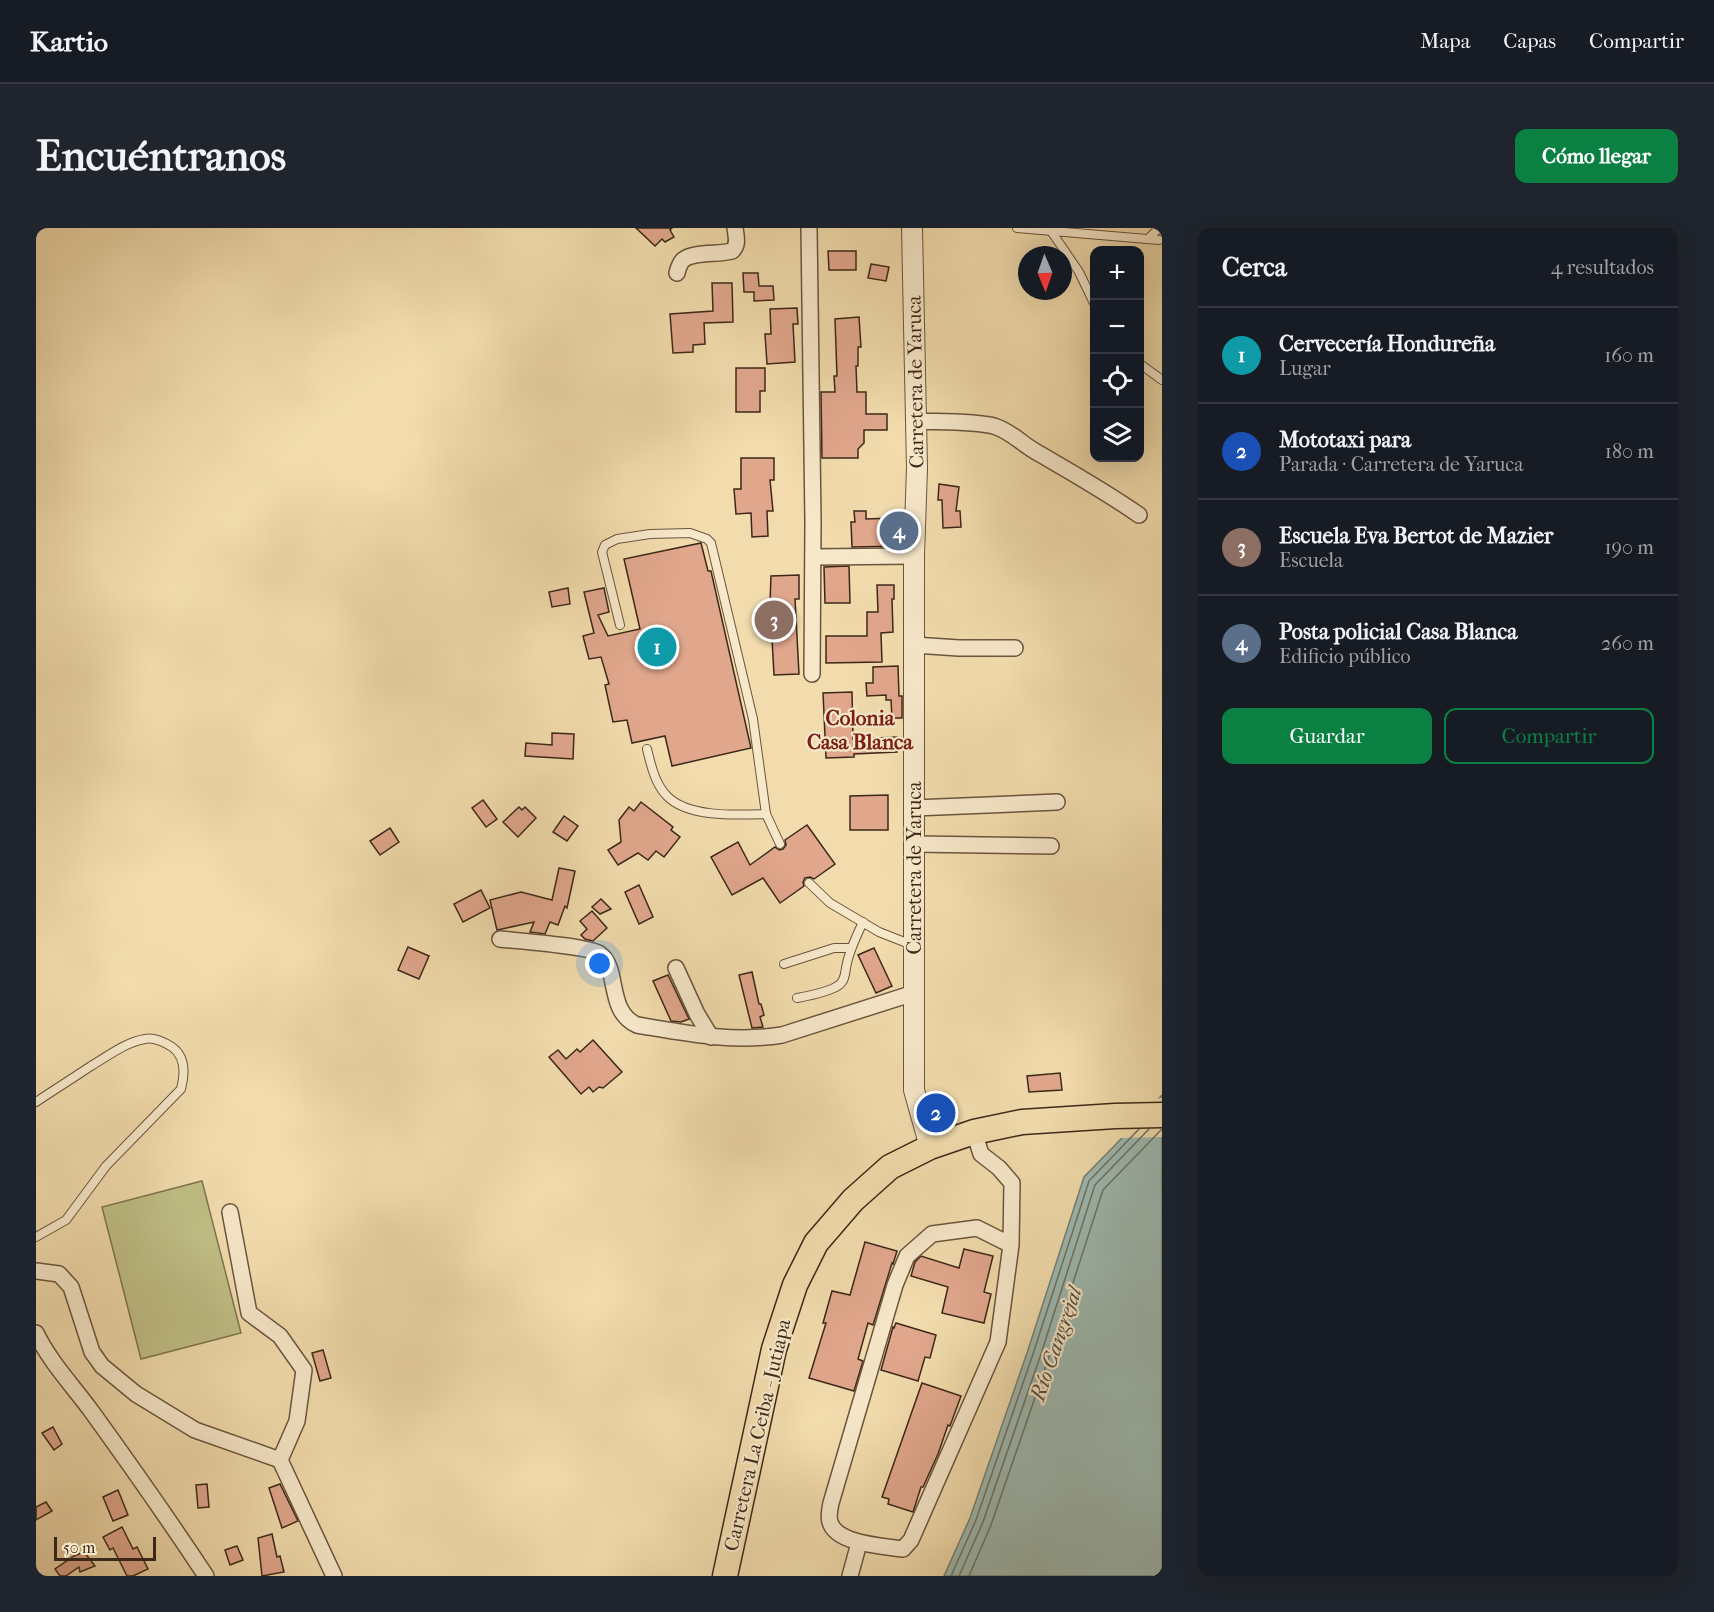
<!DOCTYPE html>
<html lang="es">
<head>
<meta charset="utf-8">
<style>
  body { margin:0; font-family:"IM FELL French Canon",serif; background:#20242c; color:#f1f3f6 }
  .controls { position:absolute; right:18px; top:18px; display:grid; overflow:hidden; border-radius:12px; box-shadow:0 6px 24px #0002 }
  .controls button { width:54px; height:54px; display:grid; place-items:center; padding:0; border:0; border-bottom:2px solid #363941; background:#171b24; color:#f1f3f6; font:30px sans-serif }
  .compass { position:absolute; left:982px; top:18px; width:54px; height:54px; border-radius:50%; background:#171b24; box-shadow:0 6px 24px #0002; rotate:178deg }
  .scale { position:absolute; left:18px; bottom:15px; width:102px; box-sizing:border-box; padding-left:6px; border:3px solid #3c2818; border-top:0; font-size:16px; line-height:21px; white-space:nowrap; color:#3c2818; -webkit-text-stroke:4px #f7e8ca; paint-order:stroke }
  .you { position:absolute; left:564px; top:736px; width:21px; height:21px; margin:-15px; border:4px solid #fff; border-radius:50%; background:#1a73e8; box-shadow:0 0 0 9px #1a73e833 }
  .badge { display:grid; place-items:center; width:39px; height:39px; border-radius:50%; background:#0b8043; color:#fff; font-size:20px; font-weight:700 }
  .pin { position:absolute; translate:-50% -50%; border:3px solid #fff; box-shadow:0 2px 6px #0006 }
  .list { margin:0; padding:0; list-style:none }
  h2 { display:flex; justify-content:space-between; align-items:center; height:78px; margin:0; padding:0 24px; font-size:26px }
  h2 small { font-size:20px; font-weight:400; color:#9ea1a6 }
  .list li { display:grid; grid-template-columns:39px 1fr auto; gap:18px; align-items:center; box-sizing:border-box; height:96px; padding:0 24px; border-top:2px solid #363941 }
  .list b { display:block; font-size:22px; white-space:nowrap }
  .list p { margin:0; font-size:20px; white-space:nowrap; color:#9ea1a6 }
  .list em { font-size:20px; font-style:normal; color:#9ea1a6 }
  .actions { display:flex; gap:12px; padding:18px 24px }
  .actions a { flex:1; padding:14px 0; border:2px solid #0b8043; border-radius:12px; text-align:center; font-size:21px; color:#0b8043 }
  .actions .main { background:#0b8043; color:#fff }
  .icon { flex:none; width:33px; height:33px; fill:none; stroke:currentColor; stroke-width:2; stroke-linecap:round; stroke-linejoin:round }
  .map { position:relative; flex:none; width:1126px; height:1348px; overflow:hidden; border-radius:12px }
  header { display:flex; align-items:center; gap:36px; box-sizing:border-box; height:84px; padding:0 30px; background:#171b24; border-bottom:2px solid #363941 }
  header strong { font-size:28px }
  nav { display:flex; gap:33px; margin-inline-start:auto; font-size:21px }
  .intro { display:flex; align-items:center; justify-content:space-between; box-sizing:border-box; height:144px; padding:0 36px }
  h1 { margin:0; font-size:42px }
  .button { padding:15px 27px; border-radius:12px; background:#0b8043; color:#fff; font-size:21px; font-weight:700 }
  main { display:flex; gap:36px; padding:0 36px }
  aside { flex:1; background:#171b24; border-radius:12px; box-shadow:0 6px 24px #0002 }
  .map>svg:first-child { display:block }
  .green { fill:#c0bf86; stroke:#7e744f; stroke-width:1.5 }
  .water { fill:#9dbab2; stroke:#768074; stroke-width:1.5 }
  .pier { fill:#f2dcad }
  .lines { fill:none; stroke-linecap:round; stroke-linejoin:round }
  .shore { stroke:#6c7165; stroke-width:1.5 }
  .building { fill:#e1a78d; stroke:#3c2818; stroke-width:1.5 }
  .service-casing { stroke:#6a553d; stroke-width:10 }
  .minor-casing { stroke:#6a553d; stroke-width:18 }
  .tertiary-casing { stroke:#6a553d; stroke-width:22 }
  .primary-casing { stroke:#3c2818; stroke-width:27 }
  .service { stroke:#f7e8ca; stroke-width:8 }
  .minor { stroke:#f7e8ca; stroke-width:15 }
  .tertiary { stroke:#f7e8ca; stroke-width:20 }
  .primary { stroke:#f2dcad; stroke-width:24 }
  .labels { text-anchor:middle; stroke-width:4.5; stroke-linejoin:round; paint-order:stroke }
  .street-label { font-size:20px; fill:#3c2818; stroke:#f7e8ca }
  .neighbourhood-label { font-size:21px; font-weight:bold; fill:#7a1f14; stroke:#f7e8ca }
  .water-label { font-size:21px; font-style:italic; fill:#544c3e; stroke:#f7e8ca }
</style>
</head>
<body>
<header>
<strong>Kartio</strong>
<nav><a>Mapa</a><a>Capas</a><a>Compartir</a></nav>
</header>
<div class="intro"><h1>Encuéntranos</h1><a class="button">Cómo llegar</a></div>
<main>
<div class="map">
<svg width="1126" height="1348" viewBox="0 0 1126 1348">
  <rect width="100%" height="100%" fill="#f2dcad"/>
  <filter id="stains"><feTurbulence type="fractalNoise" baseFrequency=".00333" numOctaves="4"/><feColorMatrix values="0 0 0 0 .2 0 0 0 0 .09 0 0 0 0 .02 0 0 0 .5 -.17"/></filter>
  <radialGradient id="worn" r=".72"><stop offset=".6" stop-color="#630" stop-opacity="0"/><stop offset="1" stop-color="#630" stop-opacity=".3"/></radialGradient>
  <!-- green -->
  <path class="green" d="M166,953L205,1105L105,1131L66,979Z"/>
  <!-- water -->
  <path class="water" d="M1126,867V1348H908L934,1290L992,1122L1048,949L1085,911Z"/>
  <!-- pier -->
  <path class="pier" d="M1126,870V909L1083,910L1118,871Z"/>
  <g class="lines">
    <!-- shore -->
    <g class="shore">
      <path d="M915,1348L940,1292L998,1123L1053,953L1103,901"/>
      <path d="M923,1348L947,1294L1005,1126L1059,957L1113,901"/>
      <path d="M933,1348L955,1297L1013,1129L1067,962L1126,901"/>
    </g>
  </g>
  <!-- building -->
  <g class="building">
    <path d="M600,0H636L634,2L638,9L629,14L626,11L619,18Z"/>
    <path d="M792,23H820V42H793Z"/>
    <path d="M835,36L853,39L850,53L832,50Z"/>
    <path d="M707,45H722L723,58H737L738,72L718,73V64H708Z"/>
    <path d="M676,55H696L697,94L668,95L669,116L657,117V124L637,125L634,86L677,83Z"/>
    <path d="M761,80L762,96H757L759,134L731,136L729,106H735L734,81Z"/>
    <path d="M823,89L825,119H822V138H820L821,164H830V186H851V202H828V215L822,221V230H786L785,164H799L798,148H801L799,91Z"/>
    <path d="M700,140H729V163H724V184H700Z"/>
    <path d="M705,230H738V252H734L737,283H731L732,308L716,309L715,285L700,286L698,261H705Z"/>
    <path d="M903,256L923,259L920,283H924L925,299L907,300L906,272H902Z"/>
    <path d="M818,283H830V291L857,290V287H867L866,318L816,319L815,294H819Z"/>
    <path d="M665,315L672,343H675L715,520L636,538L629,508L596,515L591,492L577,494L569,457L573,456L565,429L553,431L547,408L558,405L548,364L568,360L573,384L562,387L572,408L604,401L588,331Z"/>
    <path d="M813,338L814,375H789L788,339Z"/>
    <path d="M763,347V371H759L763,446L738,447L734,375L735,348Z"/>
    <path d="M841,357H858V371H856L857,404L845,405L846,434L790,435V408H831V384H842Z"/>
    <path d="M532,360L534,376L516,379L513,364Z"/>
    <path d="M862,438L863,468H866V490H856L855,472H850V467L831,468L830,455H837V439Z"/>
    <path d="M816,464L817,511L861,509V524L818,526V529L790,530L787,465Z"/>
    <path d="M516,505L538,506L537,531L489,528L490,515L516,517Z"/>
    <path d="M852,567V602H814V568Z"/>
    <path d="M447,572L461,591L450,599L436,580Z"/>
    <path d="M605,574L637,599L635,602L644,609L628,629L620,623L612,632L602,625L582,637L572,622L585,614L583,592L593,579L598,583Z"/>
    <path d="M483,579L486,582L489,579L500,590L482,609L467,594Z"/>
    <path d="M528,588L542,598L531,613L517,604Z"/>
    <path d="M771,597L799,636L778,651L774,649L769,650L767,654L768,658L744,675L727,650L696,667L675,629L702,614L714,637L739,619L743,622L747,621L750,617L749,612Z"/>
    <path d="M354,600L363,614L344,627L334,613Z"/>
    <path d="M523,640L539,643L531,680L529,678L522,697L514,694L509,706L494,704L498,694L461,702L454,672L485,664L516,672Z"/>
    <path d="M603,657L617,689L603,696L589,664Z"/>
    <path d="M445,662L454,680L427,694L418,676Z"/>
    <path d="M565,671L575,681L564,686L556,679Z"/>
    <path d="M556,683L571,700L557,713L549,711L545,707L551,701L544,693Z"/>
    <path d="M372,719L393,728L383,751L362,742Z"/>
    <path d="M838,720L856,758L840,765L822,727Z"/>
    <path d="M716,744L723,776H725L728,787L724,789L727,799L716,800L703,747Z"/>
    <path d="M632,747L653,791L645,794L635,793L617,753Z"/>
    <path d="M557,812L586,844L567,860L563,859L557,864L553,859L545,866L513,829L522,822L530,831L541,821L544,824Z"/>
    <path d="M1024,845L1026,862L993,864L991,848Z"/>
    <path d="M829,1014L861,1023L857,1036L856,1035L837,1097L832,1095L822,1131L827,1133L818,1163L773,1150L790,1095H787L796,1063L814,1067Z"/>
    <path d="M928,1021L957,1028L948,1064L955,1066L948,1095L906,1085L912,1059L875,1048L879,1034L885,1028L923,1040Z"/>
    <path d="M860,1095L900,1107L894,1130L889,1129L882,1153L845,1142L857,1099L858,1100Z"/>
    <path d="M287,1122L295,1150L284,1153L276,1125Z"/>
    <path d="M886,1155L925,1168L914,1198L912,1197L902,1226L887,1259H885L877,1284L852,1276L853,1271L846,1269Z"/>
    <path d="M17,1199L26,1216L18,1222L6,1205Z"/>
    <path d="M171,1256L173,1279L162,1280L160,1257Z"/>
    <path d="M244,1256L262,1293L246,1300L233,1260Z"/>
    <path d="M82,1262L92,1287L77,1293L67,1269Z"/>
    <path d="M10,1274L16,1283L0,1292V1279Z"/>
    <path d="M86,1299L97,1321L101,1319L112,1341L97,1348H91L77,1320L74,1322L67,1309Z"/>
    <path d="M236,1306L241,1329L244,1328L248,1344L226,1348L222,1310Z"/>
    <path d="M201,1318L207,1332L194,1337L189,1322Z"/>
    <path d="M48,1324L59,1338L44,1344L43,1339L30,1348H24L19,1341L38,1328Z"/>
  </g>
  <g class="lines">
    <defs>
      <g id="service">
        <path d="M981,0L1123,12"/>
        <path d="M1015,3L1043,44L1058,75"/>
        <path d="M1112,11L1123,0"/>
        <path d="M1104,136L1126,152"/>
        <path d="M584,397L566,324L569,317L581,311L614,306L654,305L671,311L675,315L717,491L730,586L744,616"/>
        <path d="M611,521C615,537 619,556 631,568C652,590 702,587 730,586"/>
        <path d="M773,655L794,675L843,704L876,717"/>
        <path d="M748,736L798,720H815"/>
        <path d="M761,770C772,768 795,763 803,757C810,752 809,742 811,735C814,721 821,707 827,694"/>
        <path d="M0,874C18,862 37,850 55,838C72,828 90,814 109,811C118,809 128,814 136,819C150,829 149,846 145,861L70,938L30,992L0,1009"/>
      </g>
      <g id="minor">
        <path d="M773,0L777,293L776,446"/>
        <path d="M641,45C642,41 644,35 647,32C657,23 683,27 696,23C703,17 700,8 699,0"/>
        <path d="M880,193C902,194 938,193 958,198C974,203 984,214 997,222C1033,243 1069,263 1103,287"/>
        <path d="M777,329L878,328"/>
        <path d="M878,417L923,420H979"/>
        <path d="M878,580L1021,574"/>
        <path d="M878,616L1015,618"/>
        <path d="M464,711C482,713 553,718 564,726C584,741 570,783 601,797C649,805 697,815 746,807L878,765"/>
        <path d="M640,740L661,786L675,809"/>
        <path d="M938,904L945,926L963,940L976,955L975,1017L962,1114L875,1312L867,1321C847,1318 800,1316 794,1294C792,1288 794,1280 795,1275L859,1057L871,1028L896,1006L941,1000L975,1017"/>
        <path d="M194,984L213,1085L244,1108L268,1142L261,1193L244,1232L298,1348"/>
        <path d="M0,1043L23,1046L35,1059L56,1124L66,1138L100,1166L159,1202L244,1232"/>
        <path d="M0,1105C14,1134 37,1158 56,1184C95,1238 133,1292 170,1348"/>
        <path d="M814,1348L823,1315"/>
      </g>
      <path id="tertiary" d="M876,0L881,240L878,328V862L894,919"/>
      <path id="primary" d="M689,1348L738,1121L759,1057L780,1015L817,972L854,939L894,919L938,904L986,894L1079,888L1126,887"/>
    </defs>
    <!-- service casing -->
    <use href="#service" class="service-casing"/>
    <!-- minor casing -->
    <use href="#minor" class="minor-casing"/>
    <!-- tertiary casing -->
    <use href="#tertiary" class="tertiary-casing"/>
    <!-- primary casing -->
    <use href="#primary" class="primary-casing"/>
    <!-- service -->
    <use href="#service" class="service"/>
    <!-- minor -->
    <use href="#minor" class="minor"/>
    <!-- tertiary -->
    <use href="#tertiary" class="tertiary"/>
    <!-- primary -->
    <use href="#primary" class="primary"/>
  </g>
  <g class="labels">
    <!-- street labels -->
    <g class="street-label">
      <text transform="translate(879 154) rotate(-91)" y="7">Carretera de Yaruca</text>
      <text transform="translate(878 640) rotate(-90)" y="7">Carretera de Yaruca</text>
      <text transform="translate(721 1207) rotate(-77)" y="7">Carretera La Ceiba - Jutiapa</text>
    </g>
    <!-- neighbourhood labels -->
    <g class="neighbourhood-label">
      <text x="824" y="497">Colonia<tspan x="824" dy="24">Casa Blanca</tspan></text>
    </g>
    <!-- water labels -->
    <g class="water-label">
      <text transform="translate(1020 1116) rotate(-71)" y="7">Río Cangrejal</text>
    </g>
  </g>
  <rect width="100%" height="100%" filter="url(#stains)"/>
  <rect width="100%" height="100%" fill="url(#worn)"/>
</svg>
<div class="controls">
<button>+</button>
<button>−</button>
<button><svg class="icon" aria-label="locate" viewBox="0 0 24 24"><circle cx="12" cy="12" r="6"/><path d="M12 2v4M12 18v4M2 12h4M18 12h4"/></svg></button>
<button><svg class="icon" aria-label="layers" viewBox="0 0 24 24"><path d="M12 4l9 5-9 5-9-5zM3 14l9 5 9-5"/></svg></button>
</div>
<svg class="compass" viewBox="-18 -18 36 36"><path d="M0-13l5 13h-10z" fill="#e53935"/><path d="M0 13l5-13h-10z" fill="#9ea1a6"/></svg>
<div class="scale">50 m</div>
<div class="you"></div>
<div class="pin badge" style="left:621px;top:419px;background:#0f9aa8">1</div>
<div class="pin badge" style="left:900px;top:885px;background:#1a4fb4">2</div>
<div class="pin badge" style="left:738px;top:392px;background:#8d6e63">3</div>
<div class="pin badge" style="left:863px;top:303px;background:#5c6f8a">4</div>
</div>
<aside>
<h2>Cerca<small>4 resultados</small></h2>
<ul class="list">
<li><span class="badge" style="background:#0f9aa8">1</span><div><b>Cervecería Hondureña</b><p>Lugar</p></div><em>160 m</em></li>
<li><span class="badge" style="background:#1a4fb4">2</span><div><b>Mototaxi para</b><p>Parada · Carretera de Yaruca</p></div><em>180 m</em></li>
<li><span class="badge" style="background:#8d6e63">3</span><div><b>Escuela Eva Bertot de Mazier</b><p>Escuela</p></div><em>190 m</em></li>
<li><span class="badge" style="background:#5c6f8a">4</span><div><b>Posta policial Casa Blanca</b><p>Edificio público</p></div><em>260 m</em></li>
</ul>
<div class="actions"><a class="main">Guardar</a><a>Compartir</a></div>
</aside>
</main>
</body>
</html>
